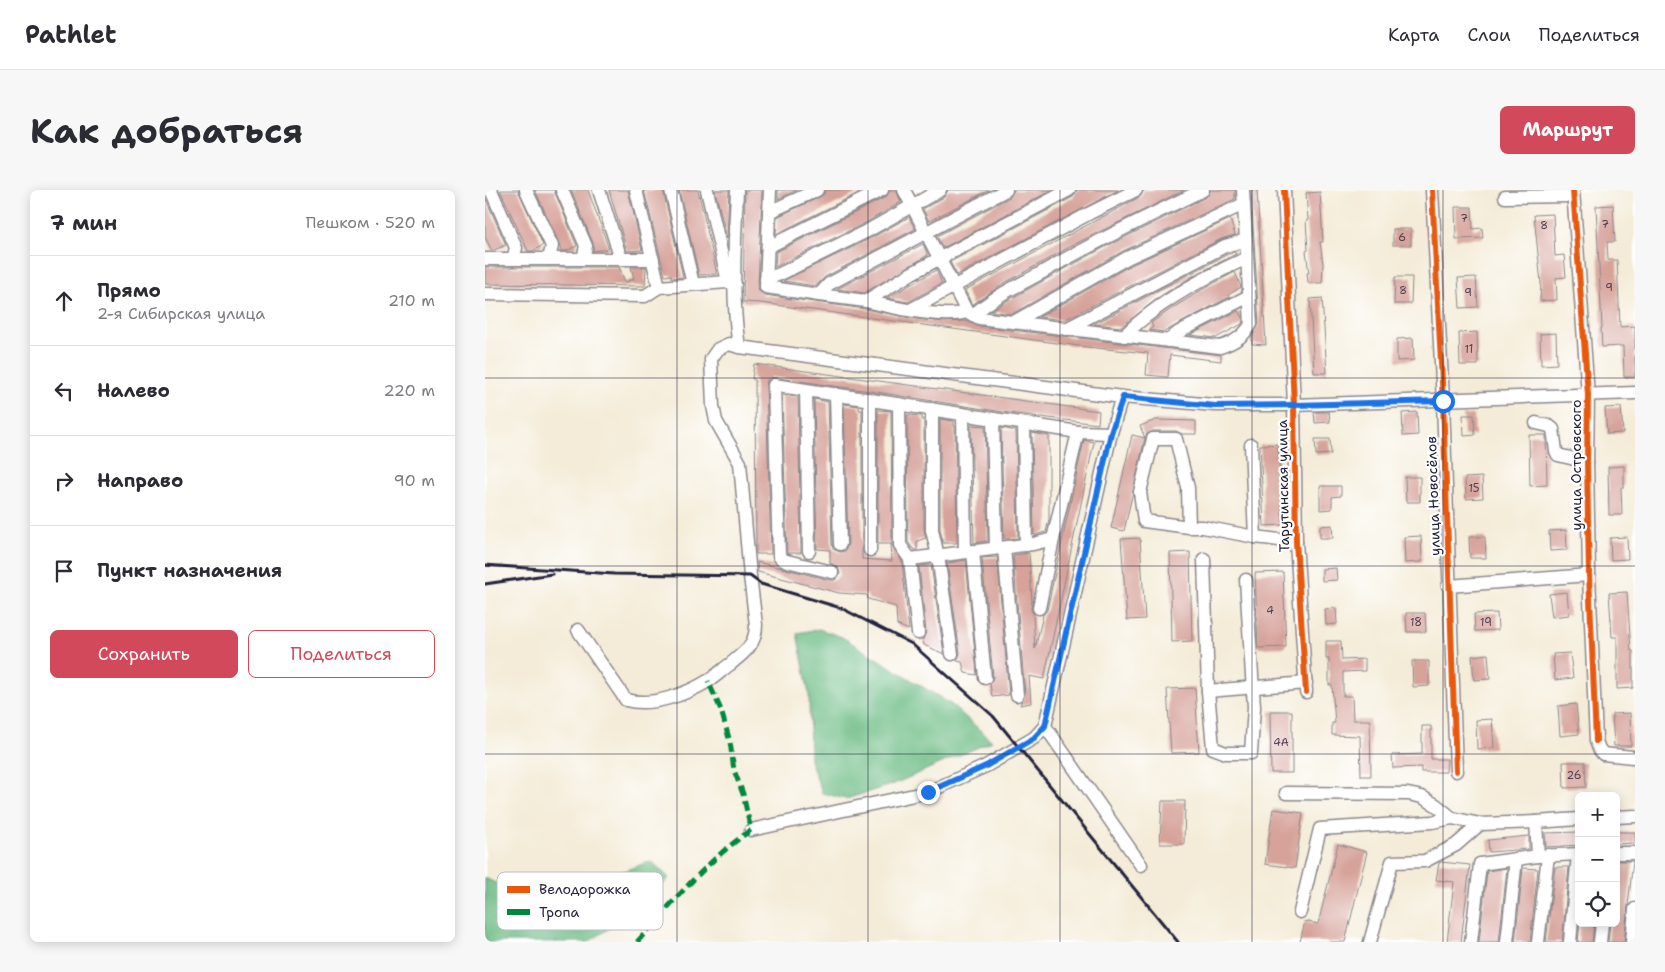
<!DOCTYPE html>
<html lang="ru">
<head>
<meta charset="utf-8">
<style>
  body { margin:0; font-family:"Shantell Sans",sans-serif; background:#f7f7f7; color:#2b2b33 }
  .controls { position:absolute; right:15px; bottom:15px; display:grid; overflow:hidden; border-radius:8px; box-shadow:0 2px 12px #0003 }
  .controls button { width:45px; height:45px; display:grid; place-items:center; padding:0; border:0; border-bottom:1px solid #e1e1e2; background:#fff; color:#2b2b33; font:25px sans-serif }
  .stop { position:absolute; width:15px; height:15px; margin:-11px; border:4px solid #1a73e8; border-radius:50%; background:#fff }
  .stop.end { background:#1a73e8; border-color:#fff; box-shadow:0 1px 5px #0008 }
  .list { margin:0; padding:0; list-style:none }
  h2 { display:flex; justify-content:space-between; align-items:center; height:65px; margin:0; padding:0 20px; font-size:21px }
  h2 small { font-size:16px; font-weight:400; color:#7c7c81 }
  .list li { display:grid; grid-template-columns:32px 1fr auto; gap:15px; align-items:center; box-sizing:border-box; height:90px; padding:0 20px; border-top:1px solid #e1e1e2 }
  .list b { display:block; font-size:19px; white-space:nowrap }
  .list p { margin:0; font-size:16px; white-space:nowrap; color:#7c7c81 }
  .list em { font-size:16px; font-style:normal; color:#7c7c81 }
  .actions { display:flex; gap:10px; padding:15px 20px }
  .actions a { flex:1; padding:11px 0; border:1px solid #d1495b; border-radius:8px; text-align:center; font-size:18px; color:#d1495b }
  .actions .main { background:#d1495b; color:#fff }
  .icon { flex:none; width:28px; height:28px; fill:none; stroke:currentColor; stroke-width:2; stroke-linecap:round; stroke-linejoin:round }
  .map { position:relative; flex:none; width:1150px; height:752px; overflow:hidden; border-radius:8px }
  header { display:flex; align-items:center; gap:30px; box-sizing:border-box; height:70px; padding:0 25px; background:#fff; border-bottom:1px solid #e1e1e2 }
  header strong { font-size:24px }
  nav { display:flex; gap:28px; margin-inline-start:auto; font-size:18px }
  .intro { display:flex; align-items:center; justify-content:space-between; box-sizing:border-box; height:120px; padding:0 30px }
  h1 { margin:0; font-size:35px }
  .button { padding:12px 22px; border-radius:8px; background:#d1495b; color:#fff; font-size:18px; font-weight:700 }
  main { display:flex; gap:30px; padding:0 30px }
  aside { flex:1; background:#fff; border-radius:8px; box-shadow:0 2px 12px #0003 }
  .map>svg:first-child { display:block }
  .forest { fill:#6ebd86; stroke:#487060 }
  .building { fill:#d6a29a }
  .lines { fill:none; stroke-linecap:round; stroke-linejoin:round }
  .minor-casing { stroke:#8b878a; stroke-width:15 }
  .minor { stroke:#fff; stroke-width:12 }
  .rail { stroke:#22223b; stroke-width:3 }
  .quiet { stroke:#00873e; stroke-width:5; stroke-dasharray:10 5; stroke-linecap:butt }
  .cycleway-casing { stroke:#fff; stroke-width:9 }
  .cycleway { stroke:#e8590c; stroke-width:6 }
  .route { stroke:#1a73e8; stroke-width:6 }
  .grid { fill:none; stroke:#22223b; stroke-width:1; stroke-opacity:0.55 }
  .labels { text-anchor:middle; stroke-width:4.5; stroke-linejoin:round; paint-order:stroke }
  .number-label { font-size:11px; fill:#4f4253 }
  .street-label { font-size:14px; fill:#22223b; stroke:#fff }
  .key { fill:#fff; stroke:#bdbdc4; stroke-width:1 }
  .key-label { font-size:14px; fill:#22223b }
</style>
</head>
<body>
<header>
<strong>Pathlet</strong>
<nav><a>Карта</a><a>Слои</a><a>Поделиться</a></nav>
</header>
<div class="intro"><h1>Как добраться</h1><a class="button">Маршрут</a></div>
<main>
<aside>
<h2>7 мин<small>Пешком · 520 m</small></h2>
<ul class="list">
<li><svg class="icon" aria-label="ahead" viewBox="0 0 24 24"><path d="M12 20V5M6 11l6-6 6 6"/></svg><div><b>Прямо</b><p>2-я Сибирская улица</p></div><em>210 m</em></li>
<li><svg class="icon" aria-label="left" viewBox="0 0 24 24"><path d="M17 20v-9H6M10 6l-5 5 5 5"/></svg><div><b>Налево</b></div><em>220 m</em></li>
<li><svg class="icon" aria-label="right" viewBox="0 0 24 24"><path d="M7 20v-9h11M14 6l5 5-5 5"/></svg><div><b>Направо</b></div><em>90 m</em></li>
<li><svg class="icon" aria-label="arrive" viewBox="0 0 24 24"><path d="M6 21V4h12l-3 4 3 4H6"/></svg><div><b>Пункт назначения</b></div></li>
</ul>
<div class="actions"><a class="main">Сохранить</a><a>Поделиться</a></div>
</aside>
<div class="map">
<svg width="1150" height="752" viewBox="0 0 1150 752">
  <rect width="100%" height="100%" fill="#fff"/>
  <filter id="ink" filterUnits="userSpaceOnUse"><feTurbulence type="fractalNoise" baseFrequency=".02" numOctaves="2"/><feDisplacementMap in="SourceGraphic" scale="10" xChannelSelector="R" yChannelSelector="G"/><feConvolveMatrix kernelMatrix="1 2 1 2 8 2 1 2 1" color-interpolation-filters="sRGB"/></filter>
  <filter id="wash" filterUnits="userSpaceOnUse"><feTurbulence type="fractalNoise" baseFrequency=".0096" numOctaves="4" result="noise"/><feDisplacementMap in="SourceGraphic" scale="20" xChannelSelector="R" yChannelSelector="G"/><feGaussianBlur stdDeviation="1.12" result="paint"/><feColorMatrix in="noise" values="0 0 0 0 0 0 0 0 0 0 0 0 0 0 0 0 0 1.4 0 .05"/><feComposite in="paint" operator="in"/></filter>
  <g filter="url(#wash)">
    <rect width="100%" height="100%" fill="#f4ecd8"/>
    <!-- forest -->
    <g class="forest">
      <path d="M334,439L357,447L467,515L507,551L409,594L361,609L337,603L325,570L324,504L312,443Z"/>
      <path d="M166,671L184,688L158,717L103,752H0V688L53,713Z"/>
    </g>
    <g id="blocks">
      <!-- building -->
      <g class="building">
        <path d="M15,0H33L58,55L48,61H43Z"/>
        <path d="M50,0H69L92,56L81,61H76L74,53Z"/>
        <path d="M86,0H103L124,59L108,61V53Z"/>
        <path d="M124,0H143L157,60L142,61Z"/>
        <path d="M159,0H178L198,87L187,88L186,85L180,86Z"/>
        <path d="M194,0H213L232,84L214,85Z"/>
        <path d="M230,0H244L242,49Z"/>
        <path d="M260,0H277L273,97L274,101L279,105L380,119L431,129L459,132L480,131L493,136L736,165V171L685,165L683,187L661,185L663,163L601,157L276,113L258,112Z"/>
        <path d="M293,0H312L293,9Z"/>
        <path d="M340,0H379L291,44L292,27L335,7L339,4Z"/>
        <path d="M405,0H411L416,12L380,33L290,77L291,62L401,7Z"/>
        <path d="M463,0H504L444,31L438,19L459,7Z"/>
        <path d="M529,0H567L458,58L452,46L525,7Z"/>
        <path d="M592,0H633L472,85L465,72L588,7Z"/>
        <path d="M659,0H699L592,53L516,95L487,115L480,100L655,7Z"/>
        <path d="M726,0H750V9L638,61L527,124L506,121L525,109L620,57L721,7Z"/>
        <path d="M766,0H774L772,1L781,155L767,154V147L774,134Z"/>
        <path d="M835,2L838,52H835L838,74L837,93H823L822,83H824L821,61L823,60L821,31L823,30L821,3Z"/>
        <path d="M0,7L21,55L7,61L0,47Z"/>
        <path d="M1128,15L1130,52H1122L1123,70H1132L1135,137L1150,136V187H1139L1138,156L1117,157L1116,138H1117L1111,16Z"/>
        <path d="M970,17H987L988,39L997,38L998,48L971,49Z"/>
        <path d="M1068,24L1070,66L1079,65L1081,87L1071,88L1072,110L1055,111L1056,93L1049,25Z"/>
        <path d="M424,27L430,39L340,87L331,96L298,91L388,47Z"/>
        <path d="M745,29L750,45L736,49L579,130L554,127L646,75Z"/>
        <rect x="908" y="39" width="18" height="16"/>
        <path d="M438,54L443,65L379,103L352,99Z"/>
        <path d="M750,62L751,64L710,85L677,105L636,137L609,134L743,64Z"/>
        <path d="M0,77H134L140,92L149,89L146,77H161L160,96L0,94Z"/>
        <path d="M451,80L457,93L423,112L402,108Z"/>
        <path d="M750,82L756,97L743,105L744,107L679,142L664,140L668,137L666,133L686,119L718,99Z"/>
        <path d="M910,87H927L926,114H909Z"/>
        <path d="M991,87L993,117L975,118L973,88Z"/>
        <path d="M837,108L842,183H829L825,109Z"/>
        <path d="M753,121L758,129L757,134L731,148L705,145Z"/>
        <path d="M992,142L993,175H975L974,143Z"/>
        <path d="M1071,143L1072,174L1056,175L1055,144Z"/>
        <path d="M928,148L929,170L912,171V149Z"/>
        <path d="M269,174L614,221L613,234L531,224L385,201L286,187L282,190L281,195L286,364H271L270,189H267Z"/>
        <path d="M297,205L313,207L316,363H302Z"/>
        <path d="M329,209L343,212L347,354L348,359L355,362L360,361L363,354L359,214L374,216V220H377V369L407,371L406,354H393V220L406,221L407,355L417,372L424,440L412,435L411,417L383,409L382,405L354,403L273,382L272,372L345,390H350L355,384L353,377L345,373V360L332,359Z"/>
        <path d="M1136,217L1138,243L1122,244L1120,218Z"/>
        <path d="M829,222H844L845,232L830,233Z"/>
        <path d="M932,222L933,245L918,246L917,223Z"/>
        <path d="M422,225L437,226V230H439V340L441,348L432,351V360H429L423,352Z"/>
        <path d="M978,225H989L990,245L979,246Z"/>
        <path d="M455,229L469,231V236H470L472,353H458L455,339Z"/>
        <path d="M671,230L711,231V244H697L691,241H668L662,244L660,248L655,236Z"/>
        <path d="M486,235L500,236L503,351L489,353Z"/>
        <path d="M516,238L531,241L533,348L519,349Z"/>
        <path d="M547,243L564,246V329L561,342L549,345Z"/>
        <path d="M647,245L660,248L639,341L626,338Z"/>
        <path d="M1044,245H1061L1062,295L1045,296Z"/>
        <path d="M830,249H845L846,264L831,265Z"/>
        <path d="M599,250L609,252L559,489L544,486L546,513L535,515L540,504L528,365L544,363L547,411L546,420L548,423L550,459L558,425L562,420Z"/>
        <path d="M793,254L798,335L779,336L775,255Z"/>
        <path d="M1139,276V297H1136L1137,325H1124L1123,277Z"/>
        <path d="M920,287H935V312H921Z"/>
        <path d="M997,287L998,308L981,309L980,288Z"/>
        <path d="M835,296H856V306L847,307V319L835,320Z"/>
        <path d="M847,335L848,348H835V336Z"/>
        <path d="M1081,340L1082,360L1065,361L1064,341Z"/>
        <path d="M936,346L937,372L920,373L919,347Z"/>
        <path d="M984,347H1000L1001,368H985Z"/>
        <path d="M1142,347L1143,369L1126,370L1125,348Z"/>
        <path d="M655,348L660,429L642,430L636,349Z"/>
        <path d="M705,362L707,451L687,452L685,363Z"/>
        <path d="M512,367L524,505L507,507L505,494L508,487L497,368Z"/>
        <path d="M481,370L492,485L480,483L477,472L472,471L475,463L462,373Z"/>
        <path d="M446,375L459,464L439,455L438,449L441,442L434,376Z"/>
        <path d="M851,378L852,390L837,391V379Z"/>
        <path d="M798,382L801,457L773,458L770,383Z"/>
        <path d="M1082,402L1084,425L1067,427L1064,404Z"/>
        <path d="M1142,402L1146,461H1148V498L1132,499V447H1127L1124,403Z"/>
        <path d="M851,418L852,434L841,435L840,419Z"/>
        <path d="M921,423H940L941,442H922Z"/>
        <path d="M1012,423L1013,440L990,441L989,424Z"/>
        <path d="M841,451H856L857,470L880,469V481L858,482V506H867L868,530H885L886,586H876L875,546L847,545V533H850L847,495H844V469H841Z"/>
        <path d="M1085,463L1088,488L1070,490L1068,464Z"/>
        <path d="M1003,464L1005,489L989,490L987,466Z"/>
        <path d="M927,471H944V496L928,497Z"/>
        <path d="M710,498L714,562L686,563L682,499Z"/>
        <path d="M1091,514L1094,544L1075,546L1073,516Z"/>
        <path d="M785,521H807V583H786Z"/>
        <path d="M1145,523L1146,556H1129L1127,524Z"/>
        <path d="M1007,529L1009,558L992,559L991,530Z"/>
        <path d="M937,536H946V569H962L961,582H936V577L908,578L907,565L937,564Z"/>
        <path d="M1078,572H1100L1101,597L1079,598Z"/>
        <path d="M677,611H700L699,654H675Z"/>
        <path d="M788,619L818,623L810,678L780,674Z"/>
        <path d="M1094,642V655L1061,657L1060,643Z"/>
        <path d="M1131,642H1150V653L1131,654Z"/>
        <path d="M1044,646V659L1004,662L1003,650Z"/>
        <path d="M853,654L882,662L860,752H815L820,731L833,734Z"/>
        <path d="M1131,671H1148L1139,752H1123L1125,733H1131Z"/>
        <path d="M956,672L985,675L976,752H962L969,692L951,690L954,673Z"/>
        <path d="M1070,677H1084L1077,752H1061Z"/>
        <path d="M1022,678L1014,752H994L1002,681Z"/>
        <path d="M1038,678L1053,679L1045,752H1030Z"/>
        <path d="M1095,733H1109L1107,752H1093Z"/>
      </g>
    </g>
  </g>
  <g filter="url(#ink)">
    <use href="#blocks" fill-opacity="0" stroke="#8b878a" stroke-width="1"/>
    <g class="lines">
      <defs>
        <g id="minor">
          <path d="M6,0L31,58L28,69"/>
          <path d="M41,0L67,56L64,69"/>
          <path d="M77,0L101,56L98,69"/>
          <path d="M114,0L136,69"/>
          <path d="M151,0L174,97"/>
          <path d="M186,0L208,94"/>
          <path d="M222,0L243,92L250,94"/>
          <path d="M252,0C250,52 246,105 254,157"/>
          <path d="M285,0L281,97L334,105L344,94L521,0"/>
          <path d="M419,0L482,122L494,128L735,157C748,153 759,147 766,134L758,0"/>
          <path d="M799,0L809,215L811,352L821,502"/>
          <path d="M947,0L958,211L971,581"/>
          <path d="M1088,0L1103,205L1102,272L1104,385L1111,551L1114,559L1118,564L1148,567"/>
          <path d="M1020,7L1088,6"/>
          <path d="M284,22L332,0"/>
          <path d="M283,57L397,0"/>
          <path d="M0,69H168"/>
          <path d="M281,89L295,84L384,40L455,0"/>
          <path d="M0,104L160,106L174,97L243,92"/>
          <path d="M334,105L381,111"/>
          <path d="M425,120L605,23L651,0"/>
          <path d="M482,122C459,129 405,117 381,111L427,83L584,0"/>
          <path d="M488,125C508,107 532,96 556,83C609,52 663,26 718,0"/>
          <path d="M529,132L642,68L759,14"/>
          <path d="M581,139L740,56L761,50"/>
          <path d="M639,146C670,114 722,86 762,68"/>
          <path d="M683,151L694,142L764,106"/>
          <path d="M321,200L324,361"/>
          <path d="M351,204L355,354"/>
          <path d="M637,207L626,243L560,536L656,675"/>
          <path d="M385,209V360"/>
          <path d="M414,214L415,355L425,369L548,354L568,349L593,242"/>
          <path d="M447,219V340L453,366L467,464"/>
          <path d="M478,224L480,362"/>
          <path d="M508,229L511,358"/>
          <path d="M1051,233L1064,236L1068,239L1071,261L1073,265L1102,272"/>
          <path d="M539,234L541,355"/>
          <path d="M766,255L770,347"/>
          <path d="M704,337L703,298L691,249H668L655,302L659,331L704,337H718L770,347L811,352"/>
          <path d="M519,358L532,505"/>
          <path d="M488,361L500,488"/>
          <path d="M425,369L433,443"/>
          <path d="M719,369L723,501L821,493"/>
          <path d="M347,382L298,370L294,366L289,195L593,242L626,243"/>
          <path d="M963,396L1104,385"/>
          <path d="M554,418L568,349"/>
          <path d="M93,440L141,510C166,517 200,505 223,491C230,487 237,480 244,475C259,463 271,455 271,435L265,386L255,273L231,231L228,216L226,169L233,159L244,154L254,157L637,207L730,215H809L1150,203"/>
          <path d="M723,501L728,558L741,563H766L769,517L761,390"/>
          <path d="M801,603L923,604L937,607L951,615L967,628L995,634L1051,632"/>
          <path d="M1131,627L1150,626"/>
          <path d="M266,640L443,602L501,576L549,548L560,536"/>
          <path d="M1131,663H1150"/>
          <path d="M1053,666L1051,632L1094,629"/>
          <path d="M815,722L835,639L947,632L967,628"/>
          <path d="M885,752L907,672L940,671L971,655L995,634"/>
          <path d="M986,752L995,674L1053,666L1094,664"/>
          <path d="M1022,752L1031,669"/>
          <path d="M1053,752L1063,665"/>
          <path d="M1085,752L1093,664"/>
          <path d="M1115,752L1117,733"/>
          <path d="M1147,752L1150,719"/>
        </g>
      </defs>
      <!-- minor casing -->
      <use href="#minor" class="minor-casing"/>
      <!-- minor -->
      <use href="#minor" class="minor"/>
      <!-- rail -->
      <g class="rail">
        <path d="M0,375L129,384L265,386L276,394L356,418L427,454L508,526L693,752"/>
        <path d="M0,394L67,384"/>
      </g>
      <!-- quiet -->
      <path class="quiet" d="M152,752C187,713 222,670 266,640L258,604L249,580L245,552L236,520L223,491"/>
      <defs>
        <g id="cycleway">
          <path d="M799,0L809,215L811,352L821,502"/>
          <path d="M947,0L958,211L971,581"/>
          <path d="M1088,0L1103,205L1102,272L1104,385L1111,551"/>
        </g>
      </defs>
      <!-- cycleway casing -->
      <use href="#cycleway" class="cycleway-casing"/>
      <!-- cycleway -->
      <use href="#cycleway" class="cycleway"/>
    </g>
  </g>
  <g class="lines" filter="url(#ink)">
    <!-- route -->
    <path class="route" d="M443,602L501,576L549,548L560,536L626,243L638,207L730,216L809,215L958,211"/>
  </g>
  <!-- grid -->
  <path class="grid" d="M192,0V752M383,0V752M575,0V752M767,0V752M958,0V752M0,188H1150M0,376H1150M0,564H1150"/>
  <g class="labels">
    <!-- number labels -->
    <g class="number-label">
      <text x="979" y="32">7</text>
      <text x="1120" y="38">7</text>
      <text x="1059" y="39">8</text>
      <text x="917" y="51">6</text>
      <text x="1124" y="101">9</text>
      <text x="918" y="104">8</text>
      <text x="983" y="106">9</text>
      <text x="984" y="163">11</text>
      <text x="989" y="302">15</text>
      <text x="785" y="424">4</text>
      <text x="931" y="436">18</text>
      <text x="1001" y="436">19</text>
      <text x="796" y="556">4А</text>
      <text x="1089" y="589">26</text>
    </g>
    <!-- street labels -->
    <g class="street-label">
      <text transform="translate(1091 275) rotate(-90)" y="5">улица Островского</text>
      <text transform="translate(798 296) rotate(-91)" y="5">Тарутинская улица</text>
      <text transform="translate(948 306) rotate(-92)" y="5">улица Новосёлов</text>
    </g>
  </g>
  <!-- legend -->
  <rect x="12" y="682" width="166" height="58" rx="8" class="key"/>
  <rect x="22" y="696" width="23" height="7" fill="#e8590c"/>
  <rect x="22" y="719" width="23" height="6" fill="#00873e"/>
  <g class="key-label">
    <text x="54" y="704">Велодорожка</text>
    <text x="54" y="727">Тропа</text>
  </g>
</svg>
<div class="controls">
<button>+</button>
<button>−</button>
<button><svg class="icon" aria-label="locate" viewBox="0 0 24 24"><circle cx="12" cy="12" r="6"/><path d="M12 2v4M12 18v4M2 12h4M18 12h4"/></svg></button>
</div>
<div class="stop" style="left:958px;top:211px"></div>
<div class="stop end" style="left:443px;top:602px"></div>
</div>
</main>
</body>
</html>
